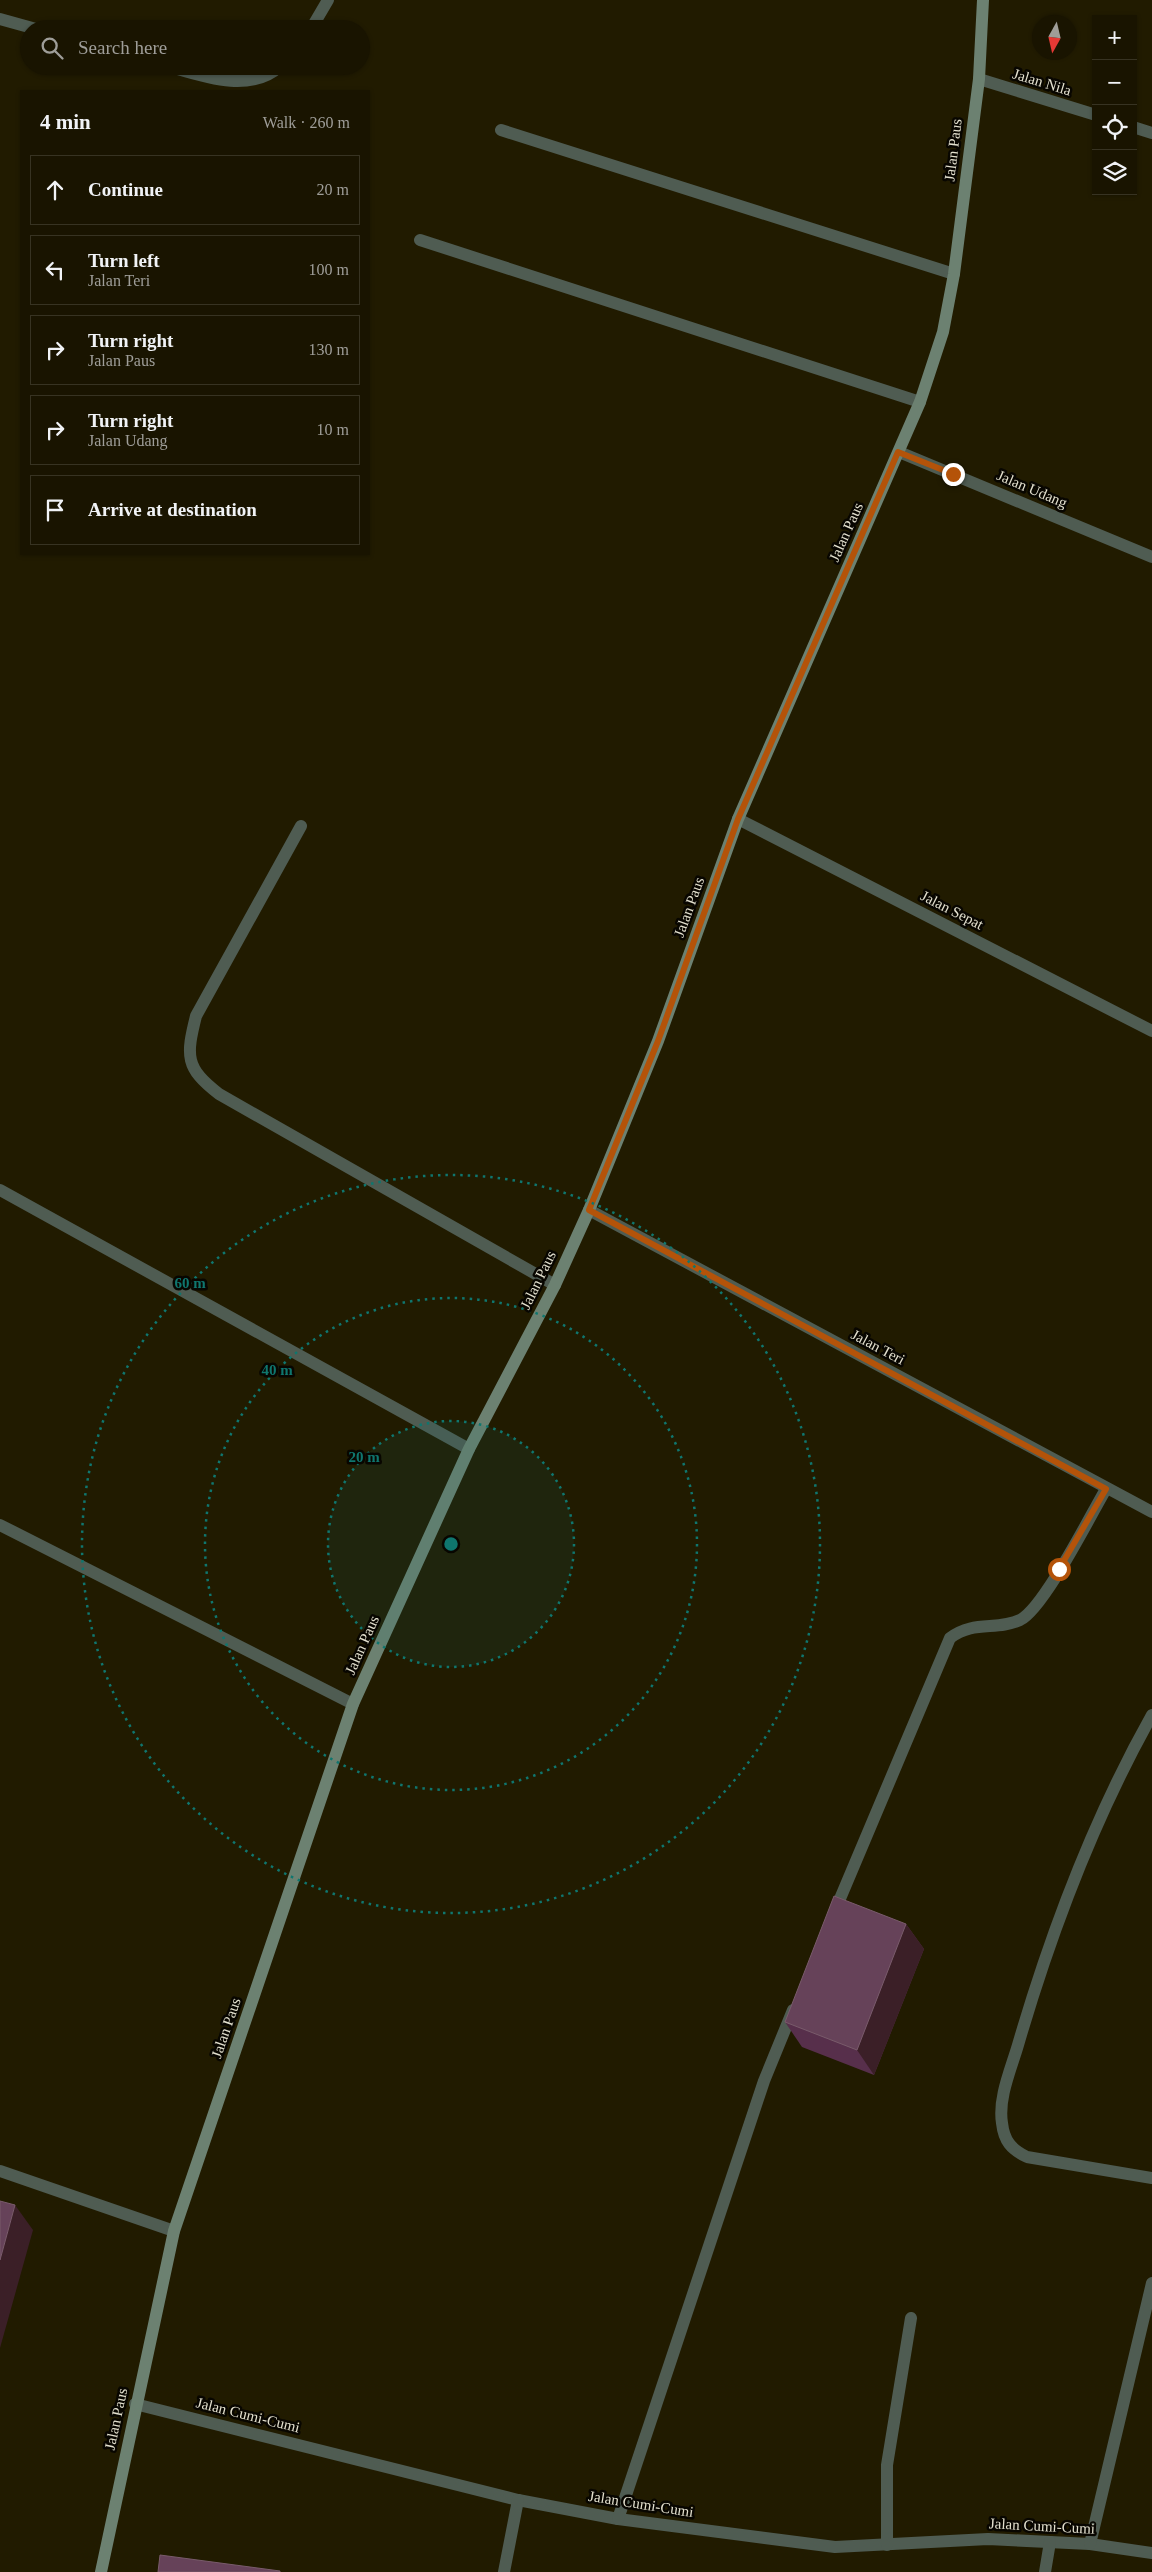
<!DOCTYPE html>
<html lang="en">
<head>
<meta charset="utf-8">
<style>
  body { margin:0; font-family:"Times New Roman",serif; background:#221d0a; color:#f1f3f6 }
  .controls { position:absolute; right:15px; top:15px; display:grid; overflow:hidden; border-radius:0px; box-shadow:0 1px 4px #0004 }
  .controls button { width:45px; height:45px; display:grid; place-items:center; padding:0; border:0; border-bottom:1px solid #373322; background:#191400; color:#f1f3f6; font:25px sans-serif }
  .compass { position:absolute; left:1032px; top:15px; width:45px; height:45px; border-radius:50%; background:#191400; box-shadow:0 1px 4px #0004; rotate:188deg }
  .stop { position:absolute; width:15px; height:15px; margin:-11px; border:4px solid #b45309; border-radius:50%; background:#fff }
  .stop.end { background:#b45309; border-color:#fff; box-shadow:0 1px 5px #0008 }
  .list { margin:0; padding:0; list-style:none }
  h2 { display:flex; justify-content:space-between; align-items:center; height:65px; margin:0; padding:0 20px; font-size:21px }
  h2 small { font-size:16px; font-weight:400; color:#9f9e99 }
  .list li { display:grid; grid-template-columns:32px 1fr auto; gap:15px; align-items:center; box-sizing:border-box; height:70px; margin:0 10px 10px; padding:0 10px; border:1px solid #373322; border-radius:0px }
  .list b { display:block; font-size:19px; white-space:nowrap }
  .list p { margin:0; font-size:16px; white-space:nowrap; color:#9f9e99 }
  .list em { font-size:16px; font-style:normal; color:#9f9e99 }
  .icon { flex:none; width:28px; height:28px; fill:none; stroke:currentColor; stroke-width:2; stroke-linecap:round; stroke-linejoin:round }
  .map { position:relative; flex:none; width:1152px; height:2572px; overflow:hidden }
  .search { position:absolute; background:#191400; box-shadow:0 1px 4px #0004; left:20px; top:20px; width:350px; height:55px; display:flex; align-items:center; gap:12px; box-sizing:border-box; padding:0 18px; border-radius:28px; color:#9f9e99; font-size:19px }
  .panel { position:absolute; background:#191400; box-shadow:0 1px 4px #0004; left:20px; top:90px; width:350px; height:465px; border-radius:0px }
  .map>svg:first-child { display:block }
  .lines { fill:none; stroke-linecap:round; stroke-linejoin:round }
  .minor { stroke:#4f5c52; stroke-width:12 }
  .secondary { stroke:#6c8171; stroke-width:12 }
  .wall { fill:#572f4b }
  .shaded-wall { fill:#3b1f27 }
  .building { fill:#664259; stroke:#795b6b }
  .route { stroke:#b45309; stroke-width:6 }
  .ring { fill:none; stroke:#0f766e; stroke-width:2.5; stroke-dasharray:2.5 5 }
  .labels { text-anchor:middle; stroke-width:5; stroke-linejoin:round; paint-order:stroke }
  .street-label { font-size:15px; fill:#e3e0ce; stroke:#080600 }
  .centre { fill:#0f766e; stroke:#080600; stroke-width:2.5 }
  .ring-label { font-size:15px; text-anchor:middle; font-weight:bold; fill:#0f766e; stroke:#080600; stroke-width:5; stroke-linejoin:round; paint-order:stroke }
</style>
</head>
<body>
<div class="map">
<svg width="1152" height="2572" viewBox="0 0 1152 2572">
  <rect width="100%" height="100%" fill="#211b00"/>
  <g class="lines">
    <!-- minor -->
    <g class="minor">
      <path d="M0,19L36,29"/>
      <path d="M311,29L328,0"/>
      <path d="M168,66C202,76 250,94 280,66"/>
      <path d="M979,79L1096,115"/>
      <path d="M1133,127L1152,133"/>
      <path d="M501,130L954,274"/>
      <path d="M420,240L920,402"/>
      <path d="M899,452L1152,557"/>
      <path d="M738,819L1152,1031"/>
      <path d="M301,826L196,1016C186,1056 185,1068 219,1094L555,1285"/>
      <path d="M0,1190L469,1449"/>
      <path d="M589,1210L1152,1512"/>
      <path d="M0,1525L353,1704"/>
      <path d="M1152,1715C1094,1818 1051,1932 1018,2045C1011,2069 998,2098 1002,2123C1004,2141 1011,2149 1027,2157L1152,2178"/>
      <path d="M834,1913L950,1638C974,1620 996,1631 1020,1620C1044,1608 1090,1516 1106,1489"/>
      <path d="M0,2171L174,2231"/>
      <path d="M135,2404L518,2500L618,2519L835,2547L988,2539L1090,2544L1152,2553"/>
      <path d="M618,2519L764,2081L793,2010"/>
      <path d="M1090,2544L1152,2283"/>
      <path d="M887,2545V2465L911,2318"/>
      <path d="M504,2572L518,2500"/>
      <path d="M1045,2572L1050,2542"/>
    </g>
    <!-- secondary -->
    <path class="secondary" d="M101,2572L174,2231L353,1704L469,1449L555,1285L589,1210L658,1041L738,819L920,402L943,332L954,274L979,79L983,0"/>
  </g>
  <!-- wall -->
  <path class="wall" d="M906,1924L924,1949L874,2075L802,2047L785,2022Z"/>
  <!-- shaded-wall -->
  <g class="shaded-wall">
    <path d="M906,1924L924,1949L874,2075L857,2050Z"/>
    <path d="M15,2205L33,2230L0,2348V2260Z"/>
  </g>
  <!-- building -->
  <g class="building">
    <path d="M834,1896L906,1924L857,2050L785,2022Z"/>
    <path d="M0,2201L15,2205L0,2260Z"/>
    <path d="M160,2555L280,2571V2572H158Z"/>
  </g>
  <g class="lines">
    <!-- route -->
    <path class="route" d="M953,474L898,452L738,819L658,1041L589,1210L1106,1489L1059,1569"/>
  </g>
  <!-- distance rings -->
  <circle cx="451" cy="1544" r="123" fill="#0f766e" fill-opacity=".12"/>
  <g class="ring">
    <circle cx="451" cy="1544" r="123"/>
    <circle cx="451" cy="1544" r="246"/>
    <circle cx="451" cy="1544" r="369"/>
  </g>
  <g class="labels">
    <!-- street labels -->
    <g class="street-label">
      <text transform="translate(1042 82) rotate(17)" y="5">Jalan Nila</text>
      <text transform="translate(953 150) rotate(-83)" y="5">Jalan Paus</text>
      <text transform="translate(1032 489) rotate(23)" y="5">Jalan Udang</text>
      <text transform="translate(846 532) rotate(-66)" y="5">Jalan Paus</text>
      <text transform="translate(689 907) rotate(-70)" y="5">Jalan Paus</text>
      <text transform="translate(952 910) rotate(27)" y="5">Jalan Sepat</text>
      <text transform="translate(538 1280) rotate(-64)" y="5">Jalan Paus</text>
      <text transform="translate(878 1347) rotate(28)" y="5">Jalan Teri</text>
      <text transform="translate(362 1645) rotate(-66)" y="5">Jalan Paus</text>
      <text transform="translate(226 2028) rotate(-71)" y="5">Jalan Paus</text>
      <text transform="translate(248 2415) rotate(14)" y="5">Jalan Cumi-Cumi</text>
      <text transform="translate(116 2419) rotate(-78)" y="5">Jalan Paus</text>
      <text transform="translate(641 2504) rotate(9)" y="5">Jalan Cumi-Cumi</text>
      <text transform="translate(1042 2526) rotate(3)" y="5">Jalan Cumi-Cumi</text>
    </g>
  </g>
  <circle cx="451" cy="1544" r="8" class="centre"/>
  <g class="ring-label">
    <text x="190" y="1288">60 m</text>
    <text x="277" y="1375">40 m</text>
    <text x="364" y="1462">20 m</text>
  </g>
</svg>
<div class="controls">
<button>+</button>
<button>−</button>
<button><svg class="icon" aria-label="locate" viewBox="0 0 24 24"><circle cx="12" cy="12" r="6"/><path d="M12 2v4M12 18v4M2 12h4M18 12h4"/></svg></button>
<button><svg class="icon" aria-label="layers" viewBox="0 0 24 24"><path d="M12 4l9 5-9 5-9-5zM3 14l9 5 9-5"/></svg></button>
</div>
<svg class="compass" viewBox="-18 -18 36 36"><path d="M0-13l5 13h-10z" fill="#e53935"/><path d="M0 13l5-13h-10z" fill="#9f9e99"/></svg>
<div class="stop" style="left:1059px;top:1569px"></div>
<div class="stop end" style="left:953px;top:474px"></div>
<div class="search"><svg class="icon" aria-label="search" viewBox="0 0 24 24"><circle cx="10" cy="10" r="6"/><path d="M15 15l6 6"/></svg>Search here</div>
<section class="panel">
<h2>4 min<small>Walk · 260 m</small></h2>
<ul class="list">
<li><svg class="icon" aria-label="ahead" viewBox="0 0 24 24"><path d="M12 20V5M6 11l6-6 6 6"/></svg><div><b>Continue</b></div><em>20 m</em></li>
<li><svg class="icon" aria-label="left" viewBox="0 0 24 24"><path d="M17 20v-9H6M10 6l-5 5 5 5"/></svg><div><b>Turn left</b><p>Jalan Teri</p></div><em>100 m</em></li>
<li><svg class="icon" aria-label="right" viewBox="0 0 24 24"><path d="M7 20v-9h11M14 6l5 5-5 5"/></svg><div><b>Turn right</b><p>Jalan Paus</p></div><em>130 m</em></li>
<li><svg class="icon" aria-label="right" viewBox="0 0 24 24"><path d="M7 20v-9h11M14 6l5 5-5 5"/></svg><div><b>Turn right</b><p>Jalan Udang</p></div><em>10 m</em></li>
<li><svg class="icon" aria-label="arrive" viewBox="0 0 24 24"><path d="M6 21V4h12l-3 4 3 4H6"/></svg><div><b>Arrive at destination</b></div></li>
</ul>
</section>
</div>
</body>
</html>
